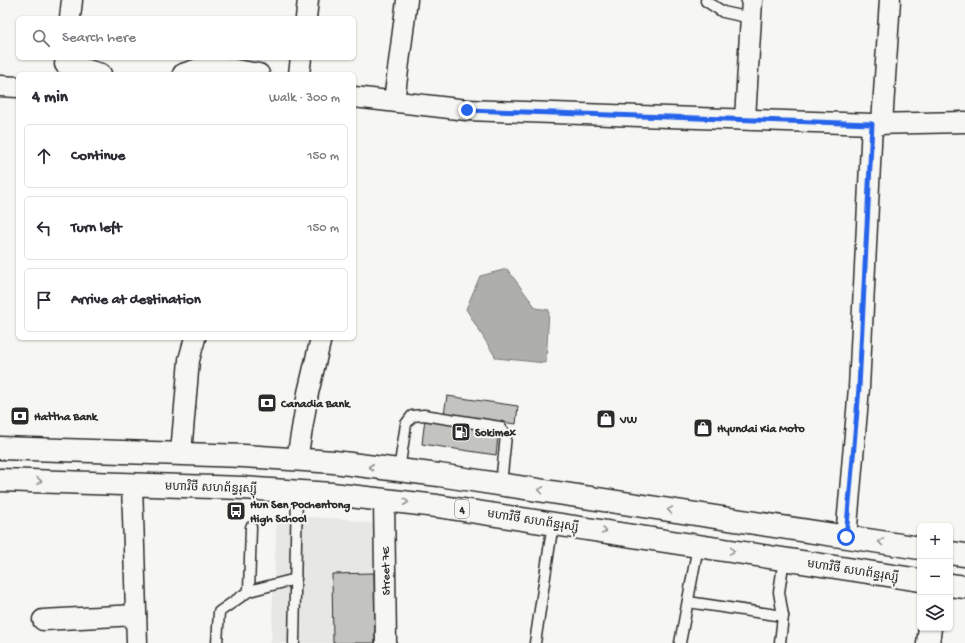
<!DOCTYPE html>
<html lang="en">
<head>
<meta charset="utf-8">
<style>
  body { margin:0; font-family:"Gochi Hand","Noto Sans Khmer",sans-serif; background:#f2f2f3; color:#2b2b33 }
  .controls { position:absolute; right:12px; bottom:12px; display:grid; overflow:hidden; border-radius:6px; box-shadow:0 1px 3px #0004 }
  .controls button { width:36px; height:36px; display:grid; place-items:center; padding:0; border:0; border-bottom:1px solid #e1e1e2; background:#fff; color:#2b2b33; font:20px sans-serif }
  .stop { position:absolute; width:12px; height:12px; margin:-9px; border:3px solid #2563eb; border-radius:50%; background:#fff }
  .stop.end { background:#2563eb; border-color:#fff; box-shadow:0 1px 4px #0008 }
  .list { margin:0; padding:0; list-style:none }
  h2 { display:flex; justify-content:space-between; align-items:center; height:52px; margin:0; padding:0 16px; font-size:17px }
  h2 small { font-size:13px; font-weight:400; color:#7c7c81 }
  .list li { display:grid; grid-template-columns:26px 1fr auto; gap:12px; align-items:center; box-sizing:border-box; height:64px; margin:0 8px 8px; padding:0 8px; border:1px solid #e1e1e2; border-radius:6px }
  .list b { display:block; font-size:15px; white-space:nowrap }
  .list em { font-size:13px; font-style:normal; color:#7c7c81 }
  .icon { flex:none; width:22px; height:22px; fill:none; stroke:currentColor; stroke-width:2; stroke-linecap:round; stroke-linejoin:round }
  .map { position:relative; flex:none; width:965px; height:643px; overflow:hidden }
  .search { position:absolute; background:#fff; box-shadow:0 1px 3px #0004; left:16px; top:16px; width:340px; height:44px; display:flex; align-items:center; gap:10px; box-sizing:border-box; padding:0 14px; border-radius:6px; color:#7c7c81; font-size:15px }
  .panel { position:absolute; background:#fff; box-shadow:0 1px 3px #0004; left:16px; top:72px; width:340px; height:268px; border-radius:6px }
  .map>svg:first-child { display:block }
  .built { fill:#e7e7e3 }
  .water { fill:#aeaeab; stroke:#7a7a78 }
  .building { fill:#c3c3c0; stroke:#2b2b2b }
  .lines { fill:none; stroke-linecap:round; stroke-linejoin:round }
  .lane-casing { stroke:#2b2b2b; stroke-width:13 }
  .street-casing { stroke:#2b2b2b; stroke-width:23 }
  .secondary-casing { stroke:#2b2b2b; stroke-width:25 }
  .highway-casing { stroke:#2b2b2b; stroke-width:25 }
  .lane { stroke:#f6f6f2; stroke-width:10 }
  .street { stroke:#f6f6f2; stroke-width:20 }
  .secondary { stroke:#f6f6f2; stroke-width:22 }
  .highway { stroke:#f6f6f2; stroke-width:22 }
  .oneway { stroke:#90908e }
  .route { stroke:#2563eb; stroke-width:5 }
  .labels { text-anchor:middle; stroke-width:4; stroke-linejoin:round; paint-order:stroke }
  .shield { fill:#f6f6f2; stroke:#686867; stroke-width:1 }
  .shield-label { font-size:11px; font-weight:bold; fill:#2b2b2b }
  .poi-label { font-size:12px; font-weight:bold; fill:#2b2b2b; stroke:#f6f6f2; text-anchor:start }
  .street-label { font-size:12px; fill:#2b2b2b; stroke:#f6f6f2 }
</style>
</head>
<body>
<div class="map">
<svg width="965" height="643" viewBox="0 0 965 643">
  <rect width="100%" height="100%" fill="#f6f6f2"/>
  <filter id="ink" filterUnits="userSpaceOnUse"><feTurbulence type="fractalNoise" baseFrequency=".025" numOctaves="2"/><feDisplacementMap in="SourceGraphic" scale="8" xChannelSelector="R" yChannelSelector="G"/><feConvolveMatrix kernelMatrix="1 2 1 2 8 2 1 2 1" color-interpolation-filters="sRGB"/></filter>
  <g filter="url(#ink)">
    <!-- built -->
    <path class="built" d="M277,515L343,519L381,525L380,643H271Z"/>
    <!-- water -->
    <path class="water" d="M507,269L536,308L549,310L546,363L496,358L466,309L480,276Z"/>
    <!-- building -->
    <g class="building">
      <path d="M447,396L518,406L516,424L444,414Z"/>
      <path d="M425,418L499,428L496,455L422,444Z"/>
      <path d="M374,573L375,643H333L332,574Z"/>
    </g>
    <g class="lines">
      <defs>
        <g id="lane">
          <path d="M706,1L723,12L751,18"/>
          <path d="M399,470L406,424L412,416L424,415L500,427L506,435L501,484"/>
          <path d="M249,591L251,527"/>
          <path d="M688,602L783,616"/>
          <path d="M217,643L219,612L249,591L296,579"/>
          <path d="M294,643L297,490"/>
          <path d="M535,643L553,523"/>
          <path d="M680,643L698,546"/>
          <path d="M780,643L783,616L779,592L784,559"/>
        </g>
        <g id="street">
          <path d="M70,18L72,0"/>
          <path d="M306,18L308,0"/>
          <path d="M65,64L101,74"/>
          <path d="M183,74L201,68L219,67L259,74"/>
          <path d="M299,74L301,58"/>
          <path d="M0,86L18,87"/>
          <path d="M354,97L467,110L872,124L965,122"/>
          <path d="M394,101L407,0"/>
          <path d="M745,119L752,0"/>
          <path d="M882,124L890,0"/>
          <path d="M181,453L189,360L195,338"/>
          <path d="M297,459L308,393L321,338"/>
          <path d="M132,484L137,643"/>
          <path d="M384,500L386,643"/>
          <path d="M846,537L859,388L872,124"/>
          <path d="M43,620L136,615"/>
        </g>
        <path id="secondary" d="M928,643L930,628"/>
        <g id="highway">
          <path d="M0,448L244,456L334,462L439,475L920,548"/>
          <path d="M0,480L243,488L332,494L437,506L920,580"/>
          <path d="M950,553L965,555"/>
          <path d="M950,585L965,587"/>
        </g>
      </defs>
      <!-- lane casing -->
      <use href="#lane" class="lane-casing"/>
      <!-- street casing -->
      <use href="#street" class="street-casing"/>
      <!-- secondary casing -->
      <use href="#secondary" class="secondary-casing"/>
      <!-- highway casing -->
      <use href="#highway" class="highway-casing"/>
      <!-- lane -->
      <use href="#lane" class="lane"/>
      <!-- street -->
      <use href="#street" class="street"/>
      <!-- secondary -->
      <use href="#secondary" class="secondary"/>
      <!-- highway -->
      <use href="#highway" class="highway"/>
    </g>
    <!-- one-way arrows -->
    <defs><path id="oneway-chevron" d="M-2-3.5L2.5 0L-2 3.5" fill="none" stroke-width="1.6" stroke-linecap="round" stroke-linejoin="round"/></defs>
    <g class="oneway">
      <use href="#oneway-chevron" transform="translate(371 467) rotate(-174)"/>
      <use href="#oneway-chevron" transform="translate(39 481) rotate(2)"/>
      <use href="#oneway-chevron" transform="translate(541 490) rotate(-171)"/>
      <use href="#oneway-chevron" transform="translate(406 502) rotate(6)"/>
      <use href="#oneway-chevron" transform="translate(670 510) rotate(-171)"/>
      <use href="#oneway-chevron" transform="translate(604 531) rotate(9)"/>
      <use href="#oneway-chevron" transform="translate(881 542) rotate(-171)"/>
      <use href="#oneway-chevron" transform="translate(732 551) rotate(9)"/>
    </g>
  </g>
  <g class="lines" filter="url(#ink)">
    <!-- route -->
    <path class="route" d="M467,110L872,124L859,388L846,537"/>
  </g>
  <!-- icons -->
  <defs>
    <symbol id="bank-square" viewBox="-11 -11 22 22"><rect x="-9" y="-9" width="18" height="18" rx="4" fill="#2b2b2b" stroke="#f6f6f2"/><path d="M-6-4H6V4H-6ZM0-2.3a2.3 2.3 0 1 0 0 4.6a2.3 2.3 0 1 0 0-4.6Z" fill="#fff"/></symbol>
    <symbol id="shop-square" viewBox="-11 -11 22 22"><rect x="-9" y="-9" width="18" height="18" rx="4" fill="#2b2b2b" stroke="#f6f6f2"/><path d="M-5-2.5h2.3a2.7 3.5 0 0 1 5.4 0H5L5.5 6h-11ZM-1.5-2.5h3a1.5 2.3 0 0 0-3 0Z" fill="#fff"/></symbol>
    <symbol id="fuel-square" viewBox="-11 -11 22 22"><rect x="-9" y="-9" width="18" height="18" rx="4" fill="#2b2b2b" stroke="#f6f6f2"/><path d="M-5.5-6h7V0h2V4h1.3V-2.5L3-4.5l.8-.8L6-3V5H2.5V1h-1V6h-7ZM-4.2-4.7v3.2H.2V-4.7Z" fill="#fff"/></symbol>
    <symbol id="bus-square" viewBox="-11 -11 22 22"><rect x="-9" y="-9" width="18" height="18" rx="4" fill="#2b2b2b" stroke="#f6f6f2"/><path d="M-5-6H5V4H4V6H2V4H-2V6H-4V4H-5ZM-3.5-4V0h7V-4ZM-3.5 1.2v1.5H-2V1.2ZM2 1.2v1.5H3.5V1.2Z" fill="#fff"/></symbol>
  </defs>
  <g fill-rule="evenodd">
    <use href="#bank-square" x="256" y="392" width="22" height="22"/>
    <use href="#bank-square" x="9" y="405" width="22" height="22"/>
    <use href="#shop-square" x="595" y="408" width="22" height="22"/>
    <use href="#shop-square" x="692" y="417" width="22" height="22"/>
    <use href="#fuel-square" x="450" y="421" width="22" height="22"/>
    <use href="#bus-square" x="225" y="500" width="22" height="22"/>
  </g>
  <g class="labels">
    <!-- shield labels -->
    <rect class="shield" x="455" y="500" width="14" height="18" rx="3"/>
    <g class="shield-label">
      <text x="462" y="513">4</text>
    </g>
    <!-- poi labels -->
    <g class="poi-label">
      <text x="281" y="407">Canadia Bank</text>
      <text x="34" y="420">Hattha Bank</text>
      <text x="620" y="423">VW</text>
      <text x="717" y="432">Hyundai Kia Moto</text>
      <text x="475" y="436">Sokimex</text>
      <text x="250" y="508">Hun Sen Pochentong<tspan x="250" dy="14">High School</tspan></text>
    </g>
    <!-- street labels -->
    <g class="street-label">
      <text transform="translate(211 487) rotate(2)" y="4">មហាវិថី សហព័ន្ធរុស្ស៊ី</text>
      <text transform="translate(533 520) rotate(9)" y="4">មហាវិថី សហព័ន្ធរុស្ស៊ី</text>
      <text transform="translate(853 570) rotate(9)" y="4">មហាវិថី សហព័ន្ធរុស្ស៊ី</text>
      <text transform="translate(385 571) rotate(-91)" y="4">Street 7E</text>
    </g>
  </g>
</svg>
<div class="controls">
<button>+</button>
<button>−</button>
<button><svg class="icon" aria-label="layers" viewBox="0 0 24 24"><path d="M12 4l9 5-9 5-9-5zM3 14l9 5 9-5"/></svg></button>
</div>
<div class="stop" style="left:846px;top:537px"></div>
<div class="stop end" style="left:467px;top:110px"></div>
<div class="search"><svg class="icon" aria-label="search" viewBox="0 0 24 24"><circle cx="10" cy="10" r="6"/><path d="M15 15l6 6"/></svg>Search here</div>
<section class="panel">
<h2>4 min<small>Walk · 300 m</small></h2>
<ul class="list">
<li><svg class="icon" aria-label="ahead" viewBox="0 0 24 24"><path d="M12 20V5M6 11l6-6 6 6"/></svg><div><b>Continue</b></div><em>150 m</em></li>
<li><svg class="icon" aria-label="left" viewBox="0 0 24 24"><path d="M17 20v-9H6M10 6l-5 5 5 5"/></svg><div><b>Turn left</b></div><em>150 m</em></li>
<li><svg class="icon" aria-label="arrive" viewBox="0 0 24 24"><path d="M6 21V4h12l-3 4 3 4H6"/></svg><div><b>Arrive at destination</b></div></li>
</ul>
</section>
</div>
</body>
</html>
